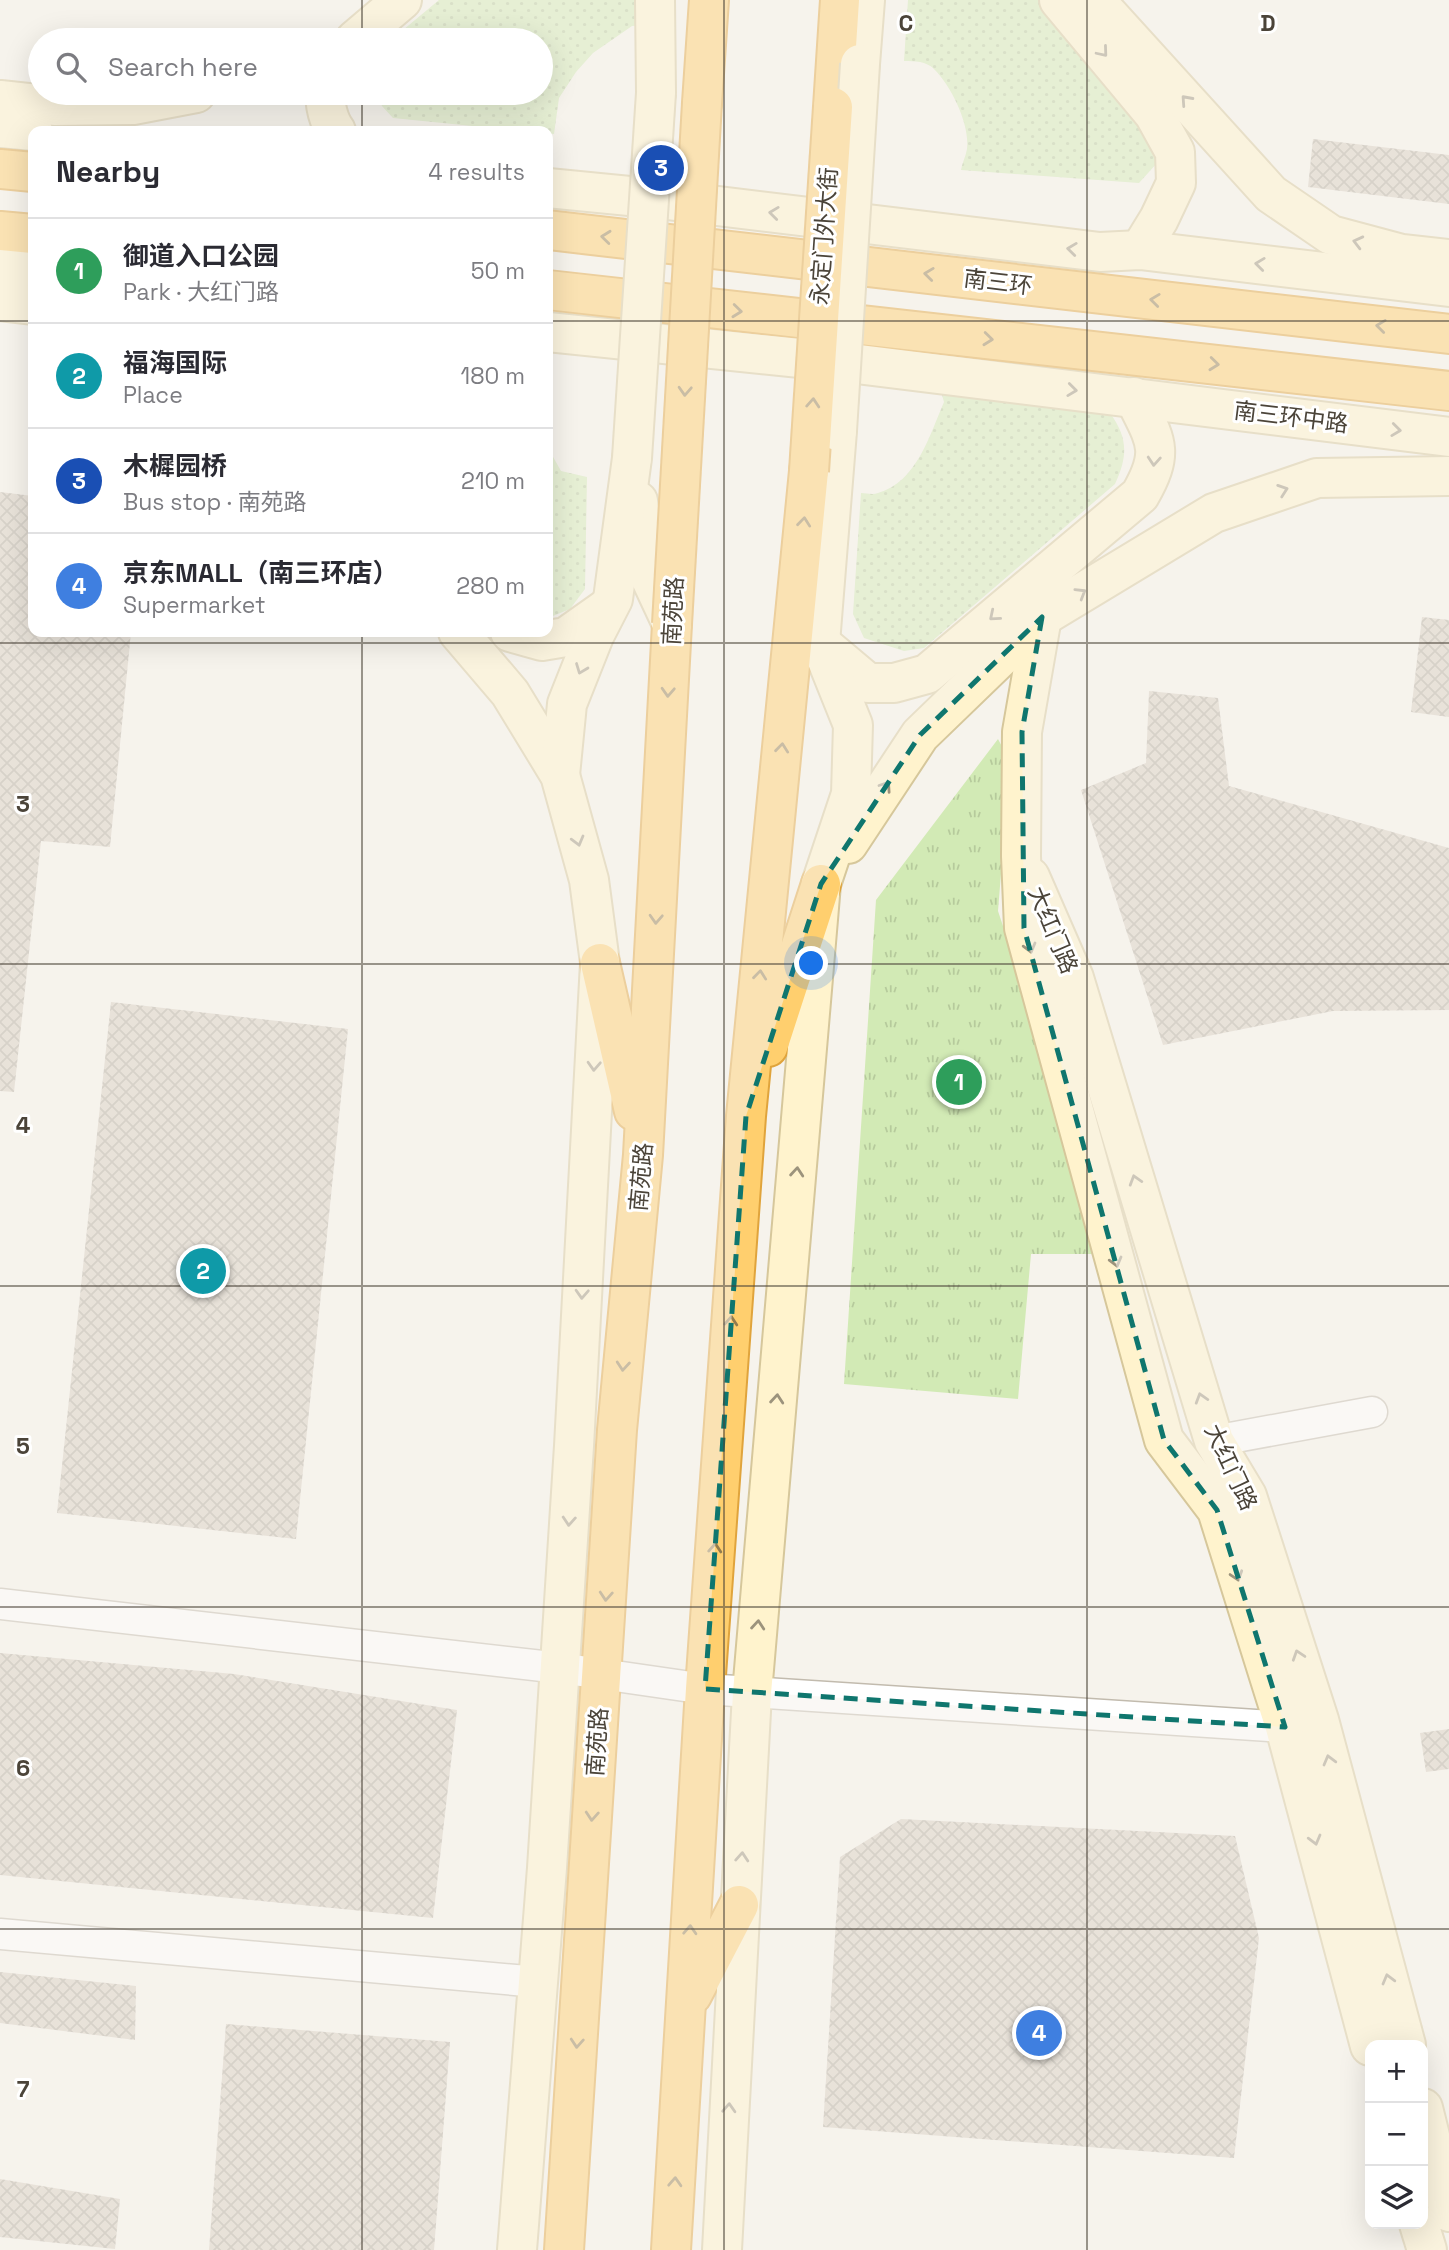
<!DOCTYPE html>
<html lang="en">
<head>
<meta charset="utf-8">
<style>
  body { margin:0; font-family:"Space Grotesk","Noto Sans SC",sans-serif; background:#f2f2f3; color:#2b2b33 }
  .controls { position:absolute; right:21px; bottom:21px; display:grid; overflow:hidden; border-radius:14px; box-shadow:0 7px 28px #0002 }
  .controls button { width:63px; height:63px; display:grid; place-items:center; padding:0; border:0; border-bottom:2px solid #e1e1e2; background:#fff; color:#2b2b33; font:35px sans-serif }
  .you { position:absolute; left:812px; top:964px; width:24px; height:24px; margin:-18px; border:5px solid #fff; border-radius:50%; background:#1a73e8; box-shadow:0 0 0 10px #1a73e833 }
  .badge { display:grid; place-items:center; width:46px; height:46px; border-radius:50%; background:#fc3f1d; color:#fff; font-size:23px; font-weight:700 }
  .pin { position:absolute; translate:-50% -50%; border:4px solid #fff; box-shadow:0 2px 7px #0006 }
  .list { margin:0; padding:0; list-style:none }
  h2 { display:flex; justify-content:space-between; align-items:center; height:91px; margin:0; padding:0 28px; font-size:30px }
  h2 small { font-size:23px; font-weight:400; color:#7c7c81 }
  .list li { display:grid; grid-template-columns:46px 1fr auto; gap:21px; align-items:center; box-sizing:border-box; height:105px; padding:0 28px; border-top:2px solid #e1e1e2 }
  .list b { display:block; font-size:26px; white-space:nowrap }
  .list p { margin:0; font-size:23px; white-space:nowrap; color:#7c7c81 }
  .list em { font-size:23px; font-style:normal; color:#7c7c81 }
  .icon { flex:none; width:38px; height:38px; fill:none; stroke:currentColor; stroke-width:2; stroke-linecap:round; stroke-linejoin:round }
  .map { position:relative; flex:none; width:1449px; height:2250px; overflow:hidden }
  .search { position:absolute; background:#fff; box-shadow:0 7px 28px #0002; left:28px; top:28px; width:525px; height:77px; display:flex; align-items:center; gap:18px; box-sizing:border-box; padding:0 24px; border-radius:38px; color:#7c7c81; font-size:26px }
  .panel { position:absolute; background:#fff; box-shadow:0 7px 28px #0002; left:28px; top:126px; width:525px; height:511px; border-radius:14px }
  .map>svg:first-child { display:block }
  .grass { fill:url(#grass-dots) }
  .park { fill:url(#park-tufts) }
  .building { fill:url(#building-cross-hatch) }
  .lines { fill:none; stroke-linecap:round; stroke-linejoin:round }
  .street-casing { stroke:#c2bbae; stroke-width:33 }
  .secondary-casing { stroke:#d6c79b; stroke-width:42 }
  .highway-casing { stroke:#e0a43c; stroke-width:42 }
  .street { stroke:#fff; stroke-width:30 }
  .secondary { stroke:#fff3cd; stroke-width:38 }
  .highway { stroke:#ffcf6e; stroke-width:38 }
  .secondary-bridge-casing { stroke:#d6c79b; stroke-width:42; stroke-linecap:butt }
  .highway-bridge-casing { stroke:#e0a43c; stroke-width:42; stroke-linecap:butt }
  .secondary-bridge { stroke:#fff3cd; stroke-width:38 }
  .highway-bridge { stroke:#ffcf6e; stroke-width:38 }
  .oneway { stroke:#9c937c }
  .oneway2 { stroke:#937c4e }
  .marked { fill:none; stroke:#0f766e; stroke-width:5; stroke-dasharray:14 9; stroke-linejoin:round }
  .grid { fill:none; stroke:#4b4439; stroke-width:2; stroke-opacity:0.55 }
  .labels { text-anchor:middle; stroke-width:6; stroke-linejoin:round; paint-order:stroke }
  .street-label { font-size:23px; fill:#4b4439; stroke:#fff }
  .grid-label { font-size:23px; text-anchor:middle; font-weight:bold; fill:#4b4439; stroke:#fff; stroke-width:6; stroke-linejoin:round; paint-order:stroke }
</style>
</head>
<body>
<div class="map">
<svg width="1449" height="2250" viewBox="0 0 1449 2250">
  <defs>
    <pattern id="grass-dots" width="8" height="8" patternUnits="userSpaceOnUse" patternTransform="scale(1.75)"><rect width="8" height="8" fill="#d2eab5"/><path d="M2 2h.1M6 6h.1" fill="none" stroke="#b6ca9c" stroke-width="1.8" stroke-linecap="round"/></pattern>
    <pattern id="park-tufts" width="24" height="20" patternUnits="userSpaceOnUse" patternTransform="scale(1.75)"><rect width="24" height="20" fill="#d2eab5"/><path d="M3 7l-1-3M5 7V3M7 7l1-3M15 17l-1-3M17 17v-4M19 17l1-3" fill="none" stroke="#b6ca9c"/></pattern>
    <pattern id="building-cross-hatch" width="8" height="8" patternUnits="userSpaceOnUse" patternTransform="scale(1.75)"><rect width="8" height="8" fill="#d8cfc1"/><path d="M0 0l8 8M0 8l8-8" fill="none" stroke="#b1aa9e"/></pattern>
  </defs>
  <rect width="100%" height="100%" fill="#f6f3ec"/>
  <!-- grass -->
  <g class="grass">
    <path d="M439,0H649L648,25L632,26L593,53L576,72L559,98L554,134L393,118L382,106L375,93H541V40H391Z"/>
    <path d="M908,0H1050L1156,123L1158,162L1139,183L961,170C962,163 966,156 967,149C970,125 952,87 934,69C926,61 915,61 904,61Z"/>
    <path d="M942,395L1110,413C1128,438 1128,456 1115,484L924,648L904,651L864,638L853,614L861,493C866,493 873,495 878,493C917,482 930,434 944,402Z"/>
    <path d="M548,448L561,471L587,477L585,589L570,609L548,618Z"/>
  </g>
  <!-- park -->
  <path class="park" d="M998,739L1010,762L998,911L1112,1254H1031L1018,1399L844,1384L876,900Z"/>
  <!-- building -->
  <g class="building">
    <path d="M1313,139L1449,155V204L1308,187Z"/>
    <path d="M0,492L33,496V632H131L110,847L41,841L14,1092L0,1091Z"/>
    <path d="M1422,617L1449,620V717L1411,712Z"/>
    <path d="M1149,691L1218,698L1229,786L1449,848V1010L1333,1011L1163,1045L1081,790L1146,763Z"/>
    <path d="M111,1002L348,1029L296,1539L57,1513Z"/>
    <path d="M0,1653L234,1674L457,1710L433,1918L0,1875Z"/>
    <path d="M1449,1729V1769L1426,1772L1420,1733Z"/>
    <path d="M901,1819L1235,1836L1259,1938L1234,2158L823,2127L840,1857Z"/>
    <path d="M0,1972L136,1986L135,2040L0,2023Z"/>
    <path d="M226,2024L450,2042L434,2250H209Z"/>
    <path d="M0,2179L120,2199L115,2249L0,2237Z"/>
  </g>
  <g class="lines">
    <defs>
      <g id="street">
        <path d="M1214,1441L1372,1412"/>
        <path d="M0,1604L560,1668L705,1689L1285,1727L1305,1723"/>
        <path d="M0,1934L538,1982"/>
      </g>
      <g id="secondary">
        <path d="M655,0L656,93"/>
        <path d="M1059,0L1154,114L1175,152L1176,183L1159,219L1140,250"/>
        <path d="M1095,0L1271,194L1331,235L1402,254L1449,259"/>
        <path d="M355,40L402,0"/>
        <path d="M860,64L865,0"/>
        <path d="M326,93C324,104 329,122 336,131"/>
        <path d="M0,100L56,106L133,105L196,93"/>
        <path d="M0,128L33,131"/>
        <path d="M548,188L660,199L1100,252L1140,250L1449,287"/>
        <path d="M0,265L33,269"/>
        <path d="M0,301L33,305"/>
        <path d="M548,332L858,364L1449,437"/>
        <path d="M638,501L649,575L672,624"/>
        <path d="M1042,617L1022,732L1021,856L1024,928L1164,1440L1217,1510L1285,1727L1370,2046"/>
        <path d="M458,632L510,693L560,775L589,880L600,963L574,1446L547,1868L517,2250"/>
        <path d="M510,632L542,641L566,637L607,608"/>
        <path d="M824,646L868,683H894L927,674L1140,495C1166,450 1155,440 1134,397"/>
        <path d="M560,775L567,704L594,636L613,599L632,458"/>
        <path d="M848,844L920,735L1042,617L1214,513L1317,478L1449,476"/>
        <path d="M1030,877L1074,978L1214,1441L1247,1496L1319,1720L1406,2045"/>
        <path d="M1423,2108L1449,2212"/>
        <path d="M1419,2224L1427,2250"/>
        <path d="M722,2250L752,1693L821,884L851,794L853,725L820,643L837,431"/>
      </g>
      <g id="highway">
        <path d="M702,103L709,0"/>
        <path d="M833,107L840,0"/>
        <path d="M0,169L33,172"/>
        <path d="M548,230L1449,334"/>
        <path d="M0,231L33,234"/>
        <path d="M548,290L1449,391"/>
        <path d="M600,963L634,1111"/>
        <path d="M768,1047L821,884"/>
        <path d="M692,1995L739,1905"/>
        <path d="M564,2250L617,1430L643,1155L672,624"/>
        <path d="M671,2250L705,1689L746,1116L809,471"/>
      </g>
    </defs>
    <!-- street casing -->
    <use href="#street" class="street-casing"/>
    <!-- secondary casing -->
    <use href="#secondary" class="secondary-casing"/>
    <!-- highway casing -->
    <use href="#highway" class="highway-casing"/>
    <!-- street -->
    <use href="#street" class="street"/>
    <!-- secondary -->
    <use href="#secondary" class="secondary"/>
    <!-- highway -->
    <use href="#highway" class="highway"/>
    <defs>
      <g id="secondary-bridge">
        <path d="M837,431L860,64"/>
        <path d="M632,458L656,93"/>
      </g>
      <g id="highway-bridge">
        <path d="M809,471L833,107"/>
        <path d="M672,624L702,103"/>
      </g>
    </defs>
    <!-- secondary-bridge casing -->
    <use href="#secondary-bridge" class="secondary-bridge-casing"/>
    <!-- highway-bridge casing -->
    <use href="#highway-bridge" class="highway-bridge-casing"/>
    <!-- secondary-bridge -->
    <use href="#secondary-bridge" class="secondary-bridge"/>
    <!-- highway-bridge -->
    <use href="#highway-bridge" class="highway-bridge"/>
  </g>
  <!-- one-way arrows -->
  <defs><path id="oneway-chevron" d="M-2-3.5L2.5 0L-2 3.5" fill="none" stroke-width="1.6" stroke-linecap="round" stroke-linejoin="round" transform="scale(1.75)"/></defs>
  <g class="oneway">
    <use href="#oneway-chevron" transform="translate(1103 52) rotate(50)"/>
    <use href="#oneway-chevron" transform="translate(1186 100) rotate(-132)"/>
    <use href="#oneway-chevron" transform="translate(774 213) rotate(-173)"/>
    <use href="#oneway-chevron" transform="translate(1358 242) rotate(-166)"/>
    <use href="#oneway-chevron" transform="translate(1072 249) rotate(-173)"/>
    <use href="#oneway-chevron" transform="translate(1260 264) rotate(-173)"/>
    <use href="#oneway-chevron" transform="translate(1072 390) rotate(7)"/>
    <use href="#oneway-chevron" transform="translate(1396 430) rotate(7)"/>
    <use href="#oneway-chevron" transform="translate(1154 461) rotate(94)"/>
    <use href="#oneway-chevron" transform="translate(1283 490) rotate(-19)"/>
    <use href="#oneway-chevron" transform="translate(1081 593) rotate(-31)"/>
    <use href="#oneway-chevron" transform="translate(994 616) rotate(140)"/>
    <use href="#oneway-chevron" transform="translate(581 669) rotate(111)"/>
    <use href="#oneway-chevron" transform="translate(886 786) rotate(-56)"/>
    <use href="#oneway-chevron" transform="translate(578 841) rotate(75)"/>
    <use href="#oneway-chevron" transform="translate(1030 948) rotate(75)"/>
    <use href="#oneway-chevron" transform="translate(594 1066) rotate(93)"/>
    <use href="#oneway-chevron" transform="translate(797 1172) rotate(-85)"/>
    <use href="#oneway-chevron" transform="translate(1135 1180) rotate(-107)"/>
    <use href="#oneway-chevron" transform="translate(1116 1262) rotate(75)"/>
    <use href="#oneway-chevron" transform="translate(582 1294) rotate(93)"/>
    <use href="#oneway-chevron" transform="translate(1201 1398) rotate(-107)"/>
    <use href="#oneway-chevron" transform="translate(777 1399) rotate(-85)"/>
    <use href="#oneway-chevron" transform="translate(569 1521) rotate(94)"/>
    <use href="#oneway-chevron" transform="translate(1237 1576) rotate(72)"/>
    <use href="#oneway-chevron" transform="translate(758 1625) rotate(-85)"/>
    <use href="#oneway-chevron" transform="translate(1298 1655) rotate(-108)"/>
    <use href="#oneway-chevron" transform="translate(1329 1760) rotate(-105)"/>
    <use href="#oneway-chevron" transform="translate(1315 1840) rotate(75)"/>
    <use href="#oneway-chevron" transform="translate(742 1857) rotate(-86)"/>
    <use href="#oneway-chevron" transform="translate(1388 1979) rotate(-105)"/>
    <use href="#oneway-chevron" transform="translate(729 2108) rotate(-87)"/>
  </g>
  <g class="oneway2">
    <use href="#oneway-chevron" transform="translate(606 237) rotate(-174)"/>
    <use href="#oneway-chevron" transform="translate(929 274) rotate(-173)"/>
    <use href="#oneway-chevron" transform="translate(1155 300) rotate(-173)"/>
    <use href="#oneway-chevron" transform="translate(737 311) rotate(6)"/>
    <use href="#oneway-chevron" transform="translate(1381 326) rotate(-173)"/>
    <use href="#oneway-chevron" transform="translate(988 339) rotate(6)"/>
    <use href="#oneway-chevron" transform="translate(1214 364) rotate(6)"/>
    <use href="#oneway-chevron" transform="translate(685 391) rotate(93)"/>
    <use href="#oneway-chevron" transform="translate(813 403) rotate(-86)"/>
    <use href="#oneway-chevron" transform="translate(804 522) rotate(-84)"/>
    <use href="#oneway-chevron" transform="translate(668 692) rotate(93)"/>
    <use href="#oneway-chevron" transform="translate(782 748) rotate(-84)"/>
    <use href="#oneway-chevron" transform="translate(656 919) rotate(93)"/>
    <use href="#oneway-chevron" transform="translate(760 975) rotate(-84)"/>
    <use href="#oneway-chevron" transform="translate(731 1321) rotate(-86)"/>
    <use href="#oneway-chevron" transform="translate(623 1366) rotate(95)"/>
    <use href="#oneway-chevron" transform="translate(715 1548) rotate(-86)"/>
    <use href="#oneway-chevron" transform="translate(606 1596) rotate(94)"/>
    <use href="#oneway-chevron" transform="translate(592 1816) rotate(94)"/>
    <use href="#oneway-chevron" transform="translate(690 1930) rotate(-87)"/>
    <use href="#oneway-chevron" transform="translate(577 2043) rotate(94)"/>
    <use href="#oneway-chevron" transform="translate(675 2182) rotate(-87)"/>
  </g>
  <!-- marked area -->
  <path d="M0 0H1449V2250H0ZM1042,617L1022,732L1024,928L1164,1440L1217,1510L1285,1727L705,1689L746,1116L821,884L920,735Z" fill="#f6f3ec" fill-opacity=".55" fill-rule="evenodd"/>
  <path class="marked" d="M1042,617L1022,732L1024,928L1164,1440L1217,1510L1285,1727L705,1689L746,1116L821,884L920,735Z"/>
  <!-- grid -->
  <path class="grid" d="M362,0V40M724,0V2250M1087,0V2250M362,93V131M0,321H33M548,321H1449M362,632V2250M0,643H1449M0,964H1449M0,1286H1449M0,1607H1449M0,1929H1449"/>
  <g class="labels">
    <!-- street labels -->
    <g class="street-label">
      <text transform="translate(824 236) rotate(-86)" y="8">永定门外大街</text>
      <text transform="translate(998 282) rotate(7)" y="8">南三环</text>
      <text transform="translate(1291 417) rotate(7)" y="8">南三环中路</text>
      <text transform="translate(673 611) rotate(-87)" y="8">南苑路</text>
      <text transform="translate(1053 930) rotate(67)" y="8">大红门路</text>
      <text transform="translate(641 1177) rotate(-85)" y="8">南苑路</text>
      <text transform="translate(1231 1467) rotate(65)" y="8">大红门路</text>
      <text transform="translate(597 1742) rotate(-86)" y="8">南苑路</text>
    </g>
  </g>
  <g class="grid-label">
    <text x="906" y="31">C</text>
    <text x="1268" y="31">D</text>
    <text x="23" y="812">3</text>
    <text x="23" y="1133">4</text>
    <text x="23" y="1454">5</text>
    <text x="23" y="1776">6</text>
    <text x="23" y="2097">7</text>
  </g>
</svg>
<div class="controls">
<button>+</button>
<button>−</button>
<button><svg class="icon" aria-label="layers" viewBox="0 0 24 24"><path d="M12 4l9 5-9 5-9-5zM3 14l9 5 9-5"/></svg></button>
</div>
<div class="you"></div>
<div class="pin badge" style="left:959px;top:1082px;background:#2e9e5b">1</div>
<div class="pin badge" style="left:203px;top:1271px;background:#0f9aa8">2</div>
<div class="pin badge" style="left:661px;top:168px;background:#1a4fb4">3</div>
<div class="pin badge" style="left:1039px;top:2033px;background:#3f7fe0">4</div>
<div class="search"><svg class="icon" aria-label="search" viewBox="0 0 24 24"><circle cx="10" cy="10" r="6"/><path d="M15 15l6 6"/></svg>Search here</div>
<section class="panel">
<h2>Nearby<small>4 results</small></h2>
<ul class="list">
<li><span class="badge" style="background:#2e9e5b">1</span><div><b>御道入口公园</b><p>Park · 大红门路</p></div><em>50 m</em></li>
<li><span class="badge" style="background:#0f9aa8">2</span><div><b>福海国际</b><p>Place</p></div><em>180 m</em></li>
<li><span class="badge" style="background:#1a4fb4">3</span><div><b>木樨园桥</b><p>Bus stop · 南苑路</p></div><em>210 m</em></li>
<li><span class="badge" style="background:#3f7fe0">4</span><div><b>京东MALL（南三环店）</b><p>Supermarket</p></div><em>280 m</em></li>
</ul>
</section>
</div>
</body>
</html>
